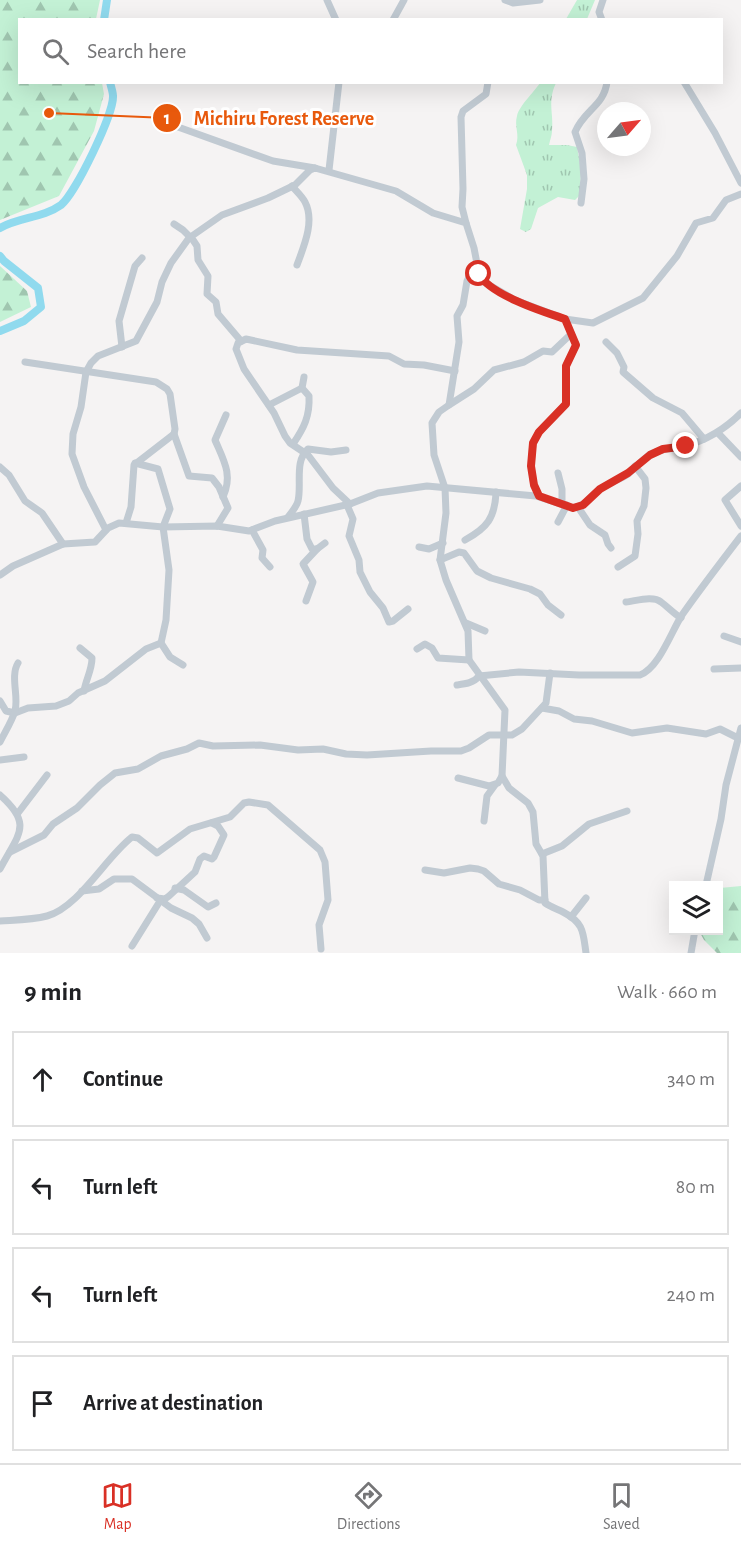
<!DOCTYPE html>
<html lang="en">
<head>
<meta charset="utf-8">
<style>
  body { margin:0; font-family:"Alegreya Sans",sans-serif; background:#f6f6f6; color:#202124 }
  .controls { position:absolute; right:18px; bottom:18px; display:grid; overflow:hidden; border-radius:0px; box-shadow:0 6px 24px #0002 }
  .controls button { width:54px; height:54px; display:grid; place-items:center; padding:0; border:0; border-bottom:2px solid #e0e0e0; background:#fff; color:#202124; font:30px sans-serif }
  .compass { position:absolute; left:597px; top:102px; width:54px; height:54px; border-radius:50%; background:#fff; box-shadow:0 6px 24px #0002; rotate:62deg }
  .stop { position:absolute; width:18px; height:18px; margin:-14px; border:4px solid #d93025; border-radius:50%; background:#fff }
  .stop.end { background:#d93025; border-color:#fff; box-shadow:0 2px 6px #0008 }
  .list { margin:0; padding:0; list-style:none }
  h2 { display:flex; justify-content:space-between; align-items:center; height:78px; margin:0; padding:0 24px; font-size:26px }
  h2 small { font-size:20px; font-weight:400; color:#757577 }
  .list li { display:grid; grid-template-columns:39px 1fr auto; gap:18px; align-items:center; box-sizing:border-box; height:96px; margin:0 12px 12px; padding:0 12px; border:2px solid #e0e0e0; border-radius:0px }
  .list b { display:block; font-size:22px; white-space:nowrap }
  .list em { font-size:20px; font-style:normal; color:#757577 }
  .icon { flex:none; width:33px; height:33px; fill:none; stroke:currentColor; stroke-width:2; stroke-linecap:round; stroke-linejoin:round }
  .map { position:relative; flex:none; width:741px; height:953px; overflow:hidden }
  .search { position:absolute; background:#fff; box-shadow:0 6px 24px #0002; left:18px; right:18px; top:18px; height:66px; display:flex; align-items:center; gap:15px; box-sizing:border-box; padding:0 21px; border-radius:0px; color:#757577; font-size:22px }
  .sheet { height:510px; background:#fff }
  nav { display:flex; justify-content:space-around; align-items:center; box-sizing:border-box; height:84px; border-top:2px solid #e0e0e0; background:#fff; font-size:16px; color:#757577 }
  nav a { display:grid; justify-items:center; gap:3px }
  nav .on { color:#d93025 }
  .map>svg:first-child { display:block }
  .grass { fill:url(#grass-tufts) }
  .forest { fill:url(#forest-firs) }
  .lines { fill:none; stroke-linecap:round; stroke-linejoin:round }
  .river { stroke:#90daee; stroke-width:8 }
  .minor { stroke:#c1cad2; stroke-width:7 }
  .route { stroke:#d93025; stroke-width:8 }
  .leader { fill:none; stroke:#e8590c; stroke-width:2 }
  .callout-dot { fill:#e8590c; stroke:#fff; stroke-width:2 }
  .mark-label { font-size:18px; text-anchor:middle; font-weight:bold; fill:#fff }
  .callout-label { font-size:20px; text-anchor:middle; font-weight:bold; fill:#e8590c; stroke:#fff; stroke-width:6; stroke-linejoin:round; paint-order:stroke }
</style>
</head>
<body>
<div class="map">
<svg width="741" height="953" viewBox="0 0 741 953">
  <defs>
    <pattern id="grass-tufts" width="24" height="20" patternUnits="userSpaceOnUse" patternTransform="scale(1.5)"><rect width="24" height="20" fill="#c3f1d5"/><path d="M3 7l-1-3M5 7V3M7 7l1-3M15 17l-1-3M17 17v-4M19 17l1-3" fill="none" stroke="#a0c6b0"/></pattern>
    <pattern id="forest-firs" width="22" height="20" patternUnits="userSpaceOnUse" patternTransform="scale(1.5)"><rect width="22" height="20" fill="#c3f1d5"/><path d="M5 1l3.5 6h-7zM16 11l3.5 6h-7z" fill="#a0c6b0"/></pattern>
  </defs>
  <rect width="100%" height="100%" fill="#f5f3f3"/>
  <!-- grass -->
  <g class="grass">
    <path d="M577,0H595L587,19H566Z"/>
    <path d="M540,83H556C547,102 554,113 552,131C552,135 550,140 549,145H567L577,147L581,169L580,195L575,200L558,197L538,208L531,229L526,232L520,229L527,189V175L516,145C520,135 514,126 517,116C519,106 534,92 540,83Z"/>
  </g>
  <!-- forest -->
  <g class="forest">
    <path d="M0,0H100L96,19L20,20V82L102,83L104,94L94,131L59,196L0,220Z"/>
    <path d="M0,266L27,291L31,307L0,322Z"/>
    <path d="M718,886L720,888L741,886V953H717L704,940L699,931L718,930Z"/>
  </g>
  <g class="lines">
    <!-- river -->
    <g class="river">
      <path d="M104,20L107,0"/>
      <path d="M0,228C19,217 43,218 61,205C75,194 114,114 113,96C113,92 111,87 110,82"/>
      <path d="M0,256L4,261L38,288L41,307L24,321L0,331"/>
    </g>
    <!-- minor -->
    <g class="minor">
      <path d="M327,0L336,20"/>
      <path d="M505,0L513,3L540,0"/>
      <path d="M393,20L404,0"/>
      <path d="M602,20L599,12L603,0"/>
      <path d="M684,82L715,133L741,183"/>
      <path d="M178,127L273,161L315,168"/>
      <path d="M329,170L339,82"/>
      <path d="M292,186C296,191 302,196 305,202C315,221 304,246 297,265"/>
      <path d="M581,203L584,179L582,153L575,132C584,110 604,106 607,82"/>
      <path d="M466,223L462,207L463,189L461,117L463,111L486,94L488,82"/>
      <path d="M174,224L183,230L193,240L197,246L198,260L208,276L207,294L216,302L218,314L241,341"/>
      <path d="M478,268L471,273L467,281L463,305L457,316L459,342L449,405L439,412L432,423L434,455L445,488L446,513L440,560L446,580L468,631L469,660L505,710L502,776L509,788L528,803L533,812L536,844L543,856L545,903C551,907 557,909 563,912C584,923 583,932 586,953"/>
      <path d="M606,342L617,353L624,367L623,372L653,398L682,413L704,439"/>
      <path d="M122,347L119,321L135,266L142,258"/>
      <path d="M25,362L156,382L167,389L170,394L175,429L174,434L189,476L212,478L219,487L228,508L217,526"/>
      <path d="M269,405L302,388"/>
      <path d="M449,405L474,389L494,370L524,362L543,351L552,352L571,334"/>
      <path d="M718,433L741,457"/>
      <path d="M293,444C304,428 310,416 309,396L302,388L304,377"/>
      <path d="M135,463L158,469L170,509L163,527L169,570L166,620L161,643L170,657L183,665"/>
      <path d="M0,467L9,475L25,501L42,513L63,544"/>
      <path d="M558,473L562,489V503"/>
      <path d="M741,486L725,500L741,526"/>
      <path d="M539,496L534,485L531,466L533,443L539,432L566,404V366L576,345L565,319"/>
      <path d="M223,497C233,475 224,461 215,440L226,415"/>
      <path d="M350,504L333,488L308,455L290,443L285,436L274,413L244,369L236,349L238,343L246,339L297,350L389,356L404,364L424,365L455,371"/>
      <path d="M347,505L353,519L349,536L359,560L360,572L370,592L383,608L389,622L393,621L408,609"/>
      <path d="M578,507L590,525L605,535L608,544L611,548"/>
      <path d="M304,514L307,539L312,549H317L325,543"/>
      <path d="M288,517C292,512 297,506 298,501C302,485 294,461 308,449L331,452L346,450"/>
      <path d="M558,522L567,505"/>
      <path d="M126,523L131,507L134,465L174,434"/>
      <path d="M106,530L84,487L72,454L73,434L81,407L86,372L91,363L98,356L136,341L157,302L162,282L171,263L189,238L222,215L268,198L295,185L310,170L315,168L396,191L433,213L466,223L474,248L479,274L484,282L515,300L565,319L593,323L643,298L677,256L696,223L713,218L726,200L741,194"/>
      <path d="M252,530L263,550L262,558L270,567"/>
      <path d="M465,540C487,528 495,518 496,492"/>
      <path d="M419,547L429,549L443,543"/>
      <path d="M440,560L459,552L464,553L477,571L491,578L530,589L540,594L548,605L561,615"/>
      <path d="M618,567L635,556L638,534L637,521L644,506L646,488L645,479L635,466"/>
      <path d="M0,575L13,566L63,544L95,542L108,528L119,523L163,527L217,526L249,531L275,521L350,504L378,493L427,486L536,496L573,508C585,506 590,497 599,490C608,483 619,480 628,474C635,468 641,461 649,455C660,448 673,449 685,446C707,440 725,429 741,413"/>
      <path d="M306,601L313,582L303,564L317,549"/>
      <path d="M626,602C636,601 653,595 661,602C668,607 673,613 681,618"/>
      <path d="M466,623L485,631"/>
      <path d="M724,636L741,642"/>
      <path d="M80,648L92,658C92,670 86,679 84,691"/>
      <path d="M417,649L425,644L432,648L438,658L469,660"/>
      <path d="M714,669L741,668"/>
      <path d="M457,685C465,684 474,683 479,676L519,672L579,675H640C659,668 671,632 682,615C701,588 721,562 741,536"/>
      <path d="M0,701L6,711L15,713L28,708L56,706L69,701L78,693L105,681L146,649L161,643"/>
      <path d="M542,708L559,711L574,719L592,721L632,733L667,728L706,734L720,729L738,738"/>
      <path d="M0,742C5,732 12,721 15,711C19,697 10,676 18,663"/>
      <path d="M0,760L24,757"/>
      <path d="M458,778L489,786L498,783L502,776"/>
      <path d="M0,795C34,825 18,834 0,869"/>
      <path d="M18,813L47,775"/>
      <path d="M484,821L487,796L495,785"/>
      <path d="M10,852L44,835L53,824L77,808L100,785L115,773L138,769L161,756L187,749L199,743L213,746L260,745L298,750L323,749L346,754L367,755L431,751H461L469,748L489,735H512L522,729L546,703L550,673"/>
      <path d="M542,854L562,846L589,824L627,811"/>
      <path d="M425,870L444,873L470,868L478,869L484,871L499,884L520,890L539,900H545"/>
      <path d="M706,885L721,819L726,785L741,728"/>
      <path d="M175,888L184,890L208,907L216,903"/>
      <path d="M82,891L99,889L114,879H132L171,908L192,918L199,924L207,938"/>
      <path d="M157,898L165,899L169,896L195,872L200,859L204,856L212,859L214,857L224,835L218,826L212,823"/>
      <path d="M571,917L586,898"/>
      <path d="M0,921C15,920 32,920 47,916C79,907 106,857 132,837L138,838L157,853L190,829L230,817L244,803L249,802L268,805L320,850L325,862L328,900L319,925L321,949"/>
      <path d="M132,946L160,901"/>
      <path d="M691,953L695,930"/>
    </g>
  </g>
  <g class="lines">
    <!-- route -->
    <path class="route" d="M479,274C490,295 542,311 565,319L576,345L566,366V404L539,432L533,443L531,466L534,485L539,496L573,508L583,505L600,489L628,473L650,455L663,449L686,446"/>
  </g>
  <!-- callouts -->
  <path class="leader" d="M49 113L167 118"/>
  <g class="callout-dot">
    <circle cx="49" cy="113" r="6"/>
    <circle cx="167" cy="118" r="15"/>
  </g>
  <g class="mark-label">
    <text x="167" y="124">1</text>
  </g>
  <g class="callout-label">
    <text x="284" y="125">Michiru Forest Reserve</text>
  </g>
</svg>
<div class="controls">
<button><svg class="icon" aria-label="layers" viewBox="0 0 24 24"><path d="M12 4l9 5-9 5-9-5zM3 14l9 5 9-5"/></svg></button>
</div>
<svg class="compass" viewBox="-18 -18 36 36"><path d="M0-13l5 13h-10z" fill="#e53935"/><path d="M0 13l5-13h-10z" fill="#757577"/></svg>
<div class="stop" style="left:479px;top:274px"></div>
<div class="stop end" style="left:686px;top:446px"></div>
<div class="search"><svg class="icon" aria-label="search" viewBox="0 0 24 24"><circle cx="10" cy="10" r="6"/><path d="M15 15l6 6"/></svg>Search here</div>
</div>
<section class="sheet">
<h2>9 min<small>Walk · 660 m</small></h2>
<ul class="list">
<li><svg class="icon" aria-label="ahead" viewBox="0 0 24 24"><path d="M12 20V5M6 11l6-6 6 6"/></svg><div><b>Continue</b></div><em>340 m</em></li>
<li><svg class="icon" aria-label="left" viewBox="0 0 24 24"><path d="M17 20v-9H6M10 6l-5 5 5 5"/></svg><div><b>Turn left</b></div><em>80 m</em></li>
<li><svg class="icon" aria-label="left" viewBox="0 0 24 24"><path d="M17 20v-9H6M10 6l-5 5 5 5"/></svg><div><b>Turn left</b></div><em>240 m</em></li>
<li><svg class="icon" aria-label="arrive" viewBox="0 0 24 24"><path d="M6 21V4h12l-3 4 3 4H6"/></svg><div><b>Arrive at destination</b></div></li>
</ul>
</section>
<nav>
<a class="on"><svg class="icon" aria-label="map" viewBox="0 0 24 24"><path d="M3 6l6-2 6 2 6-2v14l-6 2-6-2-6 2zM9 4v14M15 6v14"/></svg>Map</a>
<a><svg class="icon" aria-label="directions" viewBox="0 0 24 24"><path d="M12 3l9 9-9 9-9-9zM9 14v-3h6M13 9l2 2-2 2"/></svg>Directions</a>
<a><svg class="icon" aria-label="saved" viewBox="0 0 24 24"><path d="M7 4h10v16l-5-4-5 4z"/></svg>Saved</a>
</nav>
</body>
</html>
